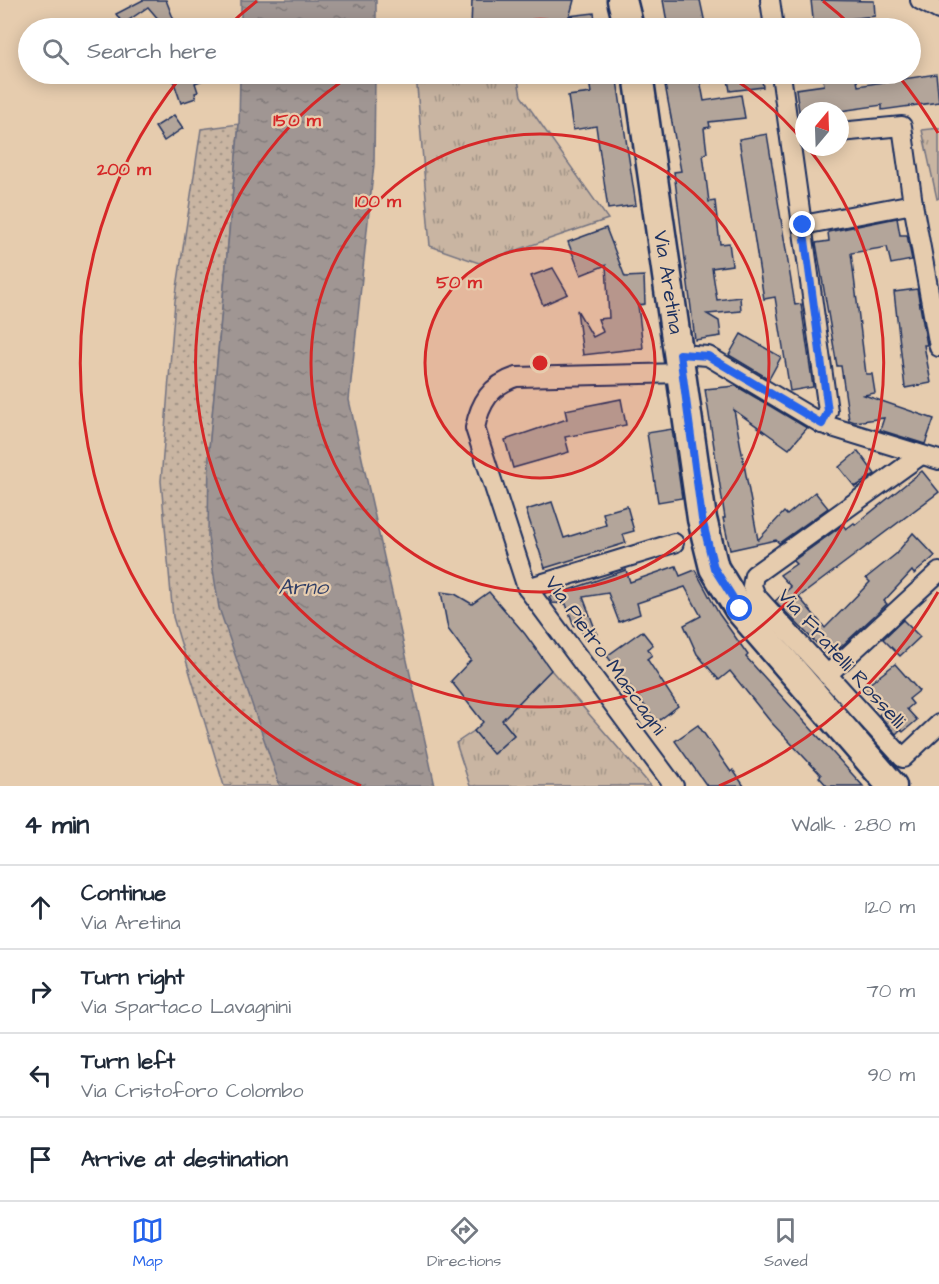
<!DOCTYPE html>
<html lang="en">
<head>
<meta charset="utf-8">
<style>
  body { margin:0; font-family:"Architects Daughter",sans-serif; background:#f2f2f3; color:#1f2937 }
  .compass { position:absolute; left:795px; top:102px; width:54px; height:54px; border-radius:50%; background:#fff; box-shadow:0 3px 15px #0003; rotate:19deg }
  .stop { position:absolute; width:18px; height:18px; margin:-14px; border:4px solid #2563eb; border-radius:50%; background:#fff }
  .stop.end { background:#2563eb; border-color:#fff; box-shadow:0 2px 6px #0008 }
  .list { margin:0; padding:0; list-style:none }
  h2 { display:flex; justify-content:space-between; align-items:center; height:78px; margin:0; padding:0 24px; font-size:26px }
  h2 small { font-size:20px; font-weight:400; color:#747a83 }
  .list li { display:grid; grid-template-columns:39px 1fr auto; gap:18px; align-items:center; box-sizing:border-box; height:84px; padding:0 24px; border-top:2px solid #e0e1e3 }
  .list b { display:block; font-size:22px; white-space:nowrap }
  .list p { margin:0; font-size:20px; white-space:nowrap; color:#747a83 }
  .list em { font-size:20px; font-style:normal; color:#747a83 }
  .icon { flex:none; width:33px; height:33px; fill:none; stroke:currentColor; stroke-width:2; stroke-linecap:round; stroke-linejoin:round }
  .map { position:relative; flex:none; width:939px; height:786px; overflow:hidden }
  .search { position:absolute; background:#fff; box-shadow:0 3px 15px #0003; left:18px; right:18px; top:18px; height:66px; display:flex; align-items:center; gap:15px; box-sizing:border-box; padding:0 21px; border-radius:33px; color:#747a83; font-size:22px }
  .sheet { height:414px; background:#fff }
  nav { display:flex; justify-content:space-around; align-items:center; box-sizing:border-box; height:84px; border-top:2px solid #e0e1e3; background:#fff; font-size:16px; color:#747a83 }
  nav a { display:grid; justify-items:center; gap:3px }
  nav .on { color:#2563eb }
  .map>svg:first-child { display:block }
  .grass { fill:url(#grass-dots); stroke:#727280; stroke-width:1.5 }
  .park { fill:url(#park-tufts); stroke:#727280; stroke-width:1.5 }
  .water { fill:url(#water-ripples); stroke:#6b6d7e; stroke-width:1.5 }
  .building { fill:#b3a59a; stroke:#1b2f5e; stroke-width:1.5 }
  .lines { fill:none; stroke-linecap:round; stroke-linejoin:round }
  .street-casing { stroke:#1b2f5e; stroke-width:22 }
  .primary-casing { stroke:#1b2f5e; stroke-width:33 }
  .street { stroke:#e6ccae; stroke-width:18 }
  .primary { stroke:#e6ccae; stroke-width:28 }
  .route { stroke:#2563eb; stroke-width:8 }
  .ring { fill:none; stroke:#d62828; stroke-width:3 }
  .labels { text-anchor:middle; stroke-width:4.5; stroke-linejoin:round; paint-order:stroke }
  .street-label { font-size:21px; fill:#1b2f5e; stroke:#e6ccae }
  .water-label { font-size:22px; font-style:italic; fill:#2f3e66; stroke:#e6ccae }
  .centre { fill:#d62828; stroke:#e6ccae; stroke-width:3 }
  .ring-label { font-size:18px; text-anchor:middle; font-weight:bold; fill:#d62828; stroke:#e6ccae; stroke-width:4.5; stroke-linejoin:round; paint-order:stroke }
</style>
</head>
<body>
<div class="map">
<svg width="939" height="786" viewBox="0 0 939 786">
  <defs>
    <pattern id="grass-dots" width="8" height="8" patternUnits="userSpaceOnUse" patternTransform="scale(1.5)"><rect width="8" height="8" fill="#c9b5a2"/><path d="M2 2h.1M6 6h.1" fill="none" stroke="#a29487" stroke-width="1.8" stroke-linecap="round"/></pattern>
    <pattern id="park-tufts" width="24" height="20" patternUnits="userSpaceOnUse" patternTransform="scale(1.5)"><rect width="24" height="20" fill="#c9b5a2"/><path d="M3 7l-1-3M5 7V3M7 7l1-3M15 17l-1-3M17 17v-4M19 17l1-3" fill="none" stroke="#a29487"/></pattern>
    <pattern id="water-ripples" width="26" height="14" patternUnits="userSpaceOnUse" patternTransform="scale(1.5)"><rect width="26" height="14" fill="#a09693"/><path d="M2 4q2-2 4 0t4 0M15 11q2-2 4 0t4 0" fill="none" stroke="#827b7b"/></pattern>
  </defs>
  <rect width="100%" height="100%" fill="#e6ccae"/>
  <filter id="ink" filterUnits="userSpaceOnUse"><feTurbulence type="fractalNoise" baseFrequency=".0167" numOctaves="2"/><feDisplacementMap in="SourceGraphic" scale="12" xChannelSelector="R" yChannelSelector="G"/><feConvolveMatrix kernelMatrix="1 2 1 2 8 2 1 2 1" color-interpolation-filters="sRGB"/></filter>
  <g filter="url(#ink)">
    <!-- grass -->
    <path class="grass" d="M239,124L209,449L280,786H224L173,617L161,481L175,301L201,129Z"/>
    <!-- park -->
    <g class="park">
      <path d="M416,74H517L521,96L608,219L479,263L430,246Z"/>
      <path d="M939,128V198L937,199L922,130Z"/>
      <path d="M551,670L651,786H470L456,743L474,731L494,754L514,735L502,720Z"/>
    </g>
    <!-- water -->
    <g class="water">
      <rect x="241" y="0" width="135" height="28"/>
      <path d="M240,74H375L374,164L349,400L435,786H280L219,608L208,537L209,449L239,124Z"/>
    </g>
    <!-- building -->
    <g class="building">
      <path d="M143,0H166L177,28H166L148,7L123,24L116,14Z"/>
      <path d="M472,0H574L568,22L515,25L514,28H471Z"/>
      <path d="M663,0H700L706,28H668Z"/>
      <path d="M811,0L874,1L875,16L830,21L831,28H814Z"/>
      <path d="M594,13L596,28H571L569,16Z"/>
      <path d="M171,74H217V75L195,83L198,92L195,93L196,98L181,103Z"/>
      <path d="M588,74H616L636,205L608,209L596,126L573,130L568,96L591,93Z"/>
      <path d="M663,74H699L704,101L741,95L745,118L709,122L710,127L704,128L707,153L703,154L709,202L715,201L720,244L729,243L732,265L712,268L717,300L740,297L741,311L707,314L719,321L721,336L695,340L674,172L681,171Z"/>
      <path d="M727,74H761L763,87L730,91Z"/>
      <path d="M822,74H856L858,86L936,74L939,102L882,110V105L840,111H799L796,89L824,85Z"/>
      <path d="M174,115L183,128L164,141L155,127Z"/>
      <path d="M767,134L795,305L801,304L813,387L790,391L775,297L764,299L739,139Z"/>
      <path d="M897,218L900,235H907L912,260L891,264L887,247L851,253L866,374H872L875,393L864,395L934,419L925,444L880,430L884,418L855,422L849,420L841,366H837L816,243L829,241L828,232Z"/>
      <path d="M606,228L625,277L644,276L645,304L638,305L643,348L583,355L577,310L593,337L603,332L598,319L609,318L606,265L581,275L568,242Z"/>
      <path d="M553,268L568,294L543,305L531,276Z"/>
      <path d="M917,289L927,345H924L931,383L905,388L894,292Z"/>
      <path d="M741,334L781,357L769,379L729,355Z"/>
      <path d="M736,386L807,428L789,449L734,410L758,540L784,512L787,515L815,492L828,508L779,543L776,540L730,550L723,518H725L705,389Z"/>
      <path d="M621,399L626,425L565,437L569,452L513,468L505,440L567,419L565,410Z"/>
      <path d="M672,429L682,498L658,502L647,433Z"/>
      <path d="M858,451L875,474L855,487L839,467Z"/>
      <path d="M922,471L939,492L799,597L825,628L870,582L866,578L896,554L913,533L935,556L914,574L912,571L884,601L887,604L830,657L775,601L791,587L780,575L796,564L793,561L843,525L846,529L854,523L855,525Z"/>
      <path d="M552,502L564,538L606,525L603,513L627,506L634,531L623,534L626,543L545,568L526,510Z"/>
      <path d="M676,566L680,576L695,570L719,614L748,655L746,657L863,786H827L819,777L821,775L770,721L730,671L719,680L697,654L684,625L701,616L685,587L637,603L640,614L619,622L608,593L583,597L597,634L585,640L580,625L574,626L566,604L552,603L549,597L626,570L630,582Z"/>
      <path d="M441,592L455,594L472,604L489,592L525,634L551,670L502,720L514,735L493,754L474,731L483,722L451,681L471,660L448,629Z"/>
      <path d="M903,620L920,637L900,656L883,639Z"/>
      <path d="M642,631L653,645L648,649L652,655L647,659L678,706L657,722L607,656Z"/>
      <path d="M895,664L919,691L909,699L913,704L907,709L917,720L903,732L901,729L896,734L879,715L884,710L864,688Z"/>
      <path d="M698,725L731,772L733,770L744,786H707L675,741Z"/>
    </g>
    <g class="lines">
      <defs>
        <g id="street">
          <path d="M770,0L774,28"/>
          <path d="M920,0L939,10"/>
          <path d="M781,74L828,411L822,424"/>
          <path d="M913,204L939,347"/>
          <path d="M803,225L913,204L902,126L840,132"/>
          <path d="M680,354L708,356L822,424L939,460"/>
          <path d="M921,455L754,575L752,586L756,596L903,758L939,724"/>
          <path d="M527,588L674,543"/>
          <path d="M827,675L939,572"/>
          <path d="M674,786L527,588L475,428C480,403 491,385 516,377L683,373"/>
        </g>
        <g id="primary">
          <path d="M622,0L629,28"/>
          <path d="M638,74L702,519L714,568L739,609L892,786"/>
        </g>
      </defs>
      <!-- street casing -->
      <use href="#street" class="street-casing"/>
      <!-- primary casing -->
      <use href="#primary" class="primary-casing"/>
      <!-- street -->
      <use href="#street" class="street"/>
      <!-- primary -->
      <use href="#primary" class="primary"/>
    </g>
  </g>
  <g class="lines" filter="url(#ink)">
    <!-- route -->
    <path class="route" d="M740,609L714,568L702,519L680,354L708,356L822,424L828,411L803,225"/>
  </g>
  <!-- distance rings -->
  <circle cx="540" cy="363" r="115" fill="#d62828" fill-opacity=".12"/>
  <g class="ring">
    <circle cx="540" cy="363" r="115"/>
    <circle cx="540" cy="363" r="229"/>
    <path d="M463 28A344 344 0 0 1 617 28M727 74A344 344 0 0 1 804 142M809 149A344 344 0 1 1 353 74"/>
    <path d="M938 592A459 459 0 0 1 719 786M361 786A459 459 0 0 1 183 74M227 27A459 459 0 0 1 257 1M823 1A459 459 0 0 1 853 27M897 74A459 459 0 0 1 938 133"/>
  </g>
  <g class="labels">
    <!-- street labels -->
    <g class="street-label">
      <text transform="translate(669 282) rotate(81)" y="7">Via Aretina</text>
      <text transform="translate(606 655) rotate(54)" y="7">Via Pietro Mascagni</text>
      <text transform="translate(842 658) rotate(48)" y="7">Via Fratelli Rosselli</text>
    </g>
    <!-- water labels -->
    <g class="water-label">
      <text x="303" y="594">Arno</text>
    </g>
  </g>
  <circle cx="540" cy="363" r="9" class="centre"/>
  <g class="ring-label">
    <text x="297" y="126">150 m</text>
    <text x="124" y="175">200 m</text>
    <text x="378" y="207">100 m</text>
    <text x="459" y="288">50 m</text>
  </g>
</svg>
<svg class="compass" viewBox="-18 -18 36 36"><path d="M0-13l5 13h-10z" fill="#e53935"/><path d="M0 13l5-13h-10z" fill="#747a83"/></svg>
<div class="stop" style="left:740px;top:609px"></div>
<div class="stop end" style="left:803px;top:225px"></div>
<div class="search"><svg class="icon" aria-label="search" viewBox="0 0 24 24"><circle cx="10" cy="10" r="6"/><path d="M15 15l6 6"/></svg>Search here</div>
</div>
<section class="sheet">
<h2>4 min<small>Walk · 280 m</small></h2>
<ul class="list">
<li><svg class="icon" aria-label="ahead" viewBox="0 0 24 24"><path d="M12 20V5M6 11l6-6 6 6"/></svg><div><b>Continue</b><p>Via Aretina</p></div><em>120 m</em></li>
<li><svg class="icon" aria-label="right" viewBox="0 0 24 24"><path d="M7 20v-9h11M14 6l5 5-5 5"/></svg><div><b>Turn right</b><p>Via Spartaco Lavagnini</p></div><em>70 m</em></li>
<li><svg class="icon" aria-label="left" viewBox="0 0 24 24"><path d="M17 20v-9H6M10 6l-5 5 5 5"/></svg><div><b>Turn left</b><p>Via Cristoforo Colombo</p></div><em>90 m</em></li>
<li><svg class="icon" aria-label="arrive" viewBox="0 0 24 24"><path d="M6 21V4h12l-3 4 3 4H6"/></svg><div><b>Arrive at destination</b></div></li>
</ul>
</section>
<nav>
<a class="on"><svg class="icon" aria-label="map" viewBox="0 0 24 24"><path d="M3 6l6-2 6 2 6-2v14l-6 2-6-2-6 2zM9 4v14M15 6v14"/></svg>Map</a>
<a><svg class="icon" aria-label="directions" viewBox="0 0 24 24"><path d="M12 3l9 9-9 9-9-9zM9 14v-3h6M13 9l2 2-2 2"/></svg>Directions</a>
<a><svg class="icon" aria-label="saved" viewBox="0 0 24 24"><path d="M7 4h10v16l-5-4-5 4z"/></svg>Saved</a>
</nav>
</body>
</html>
